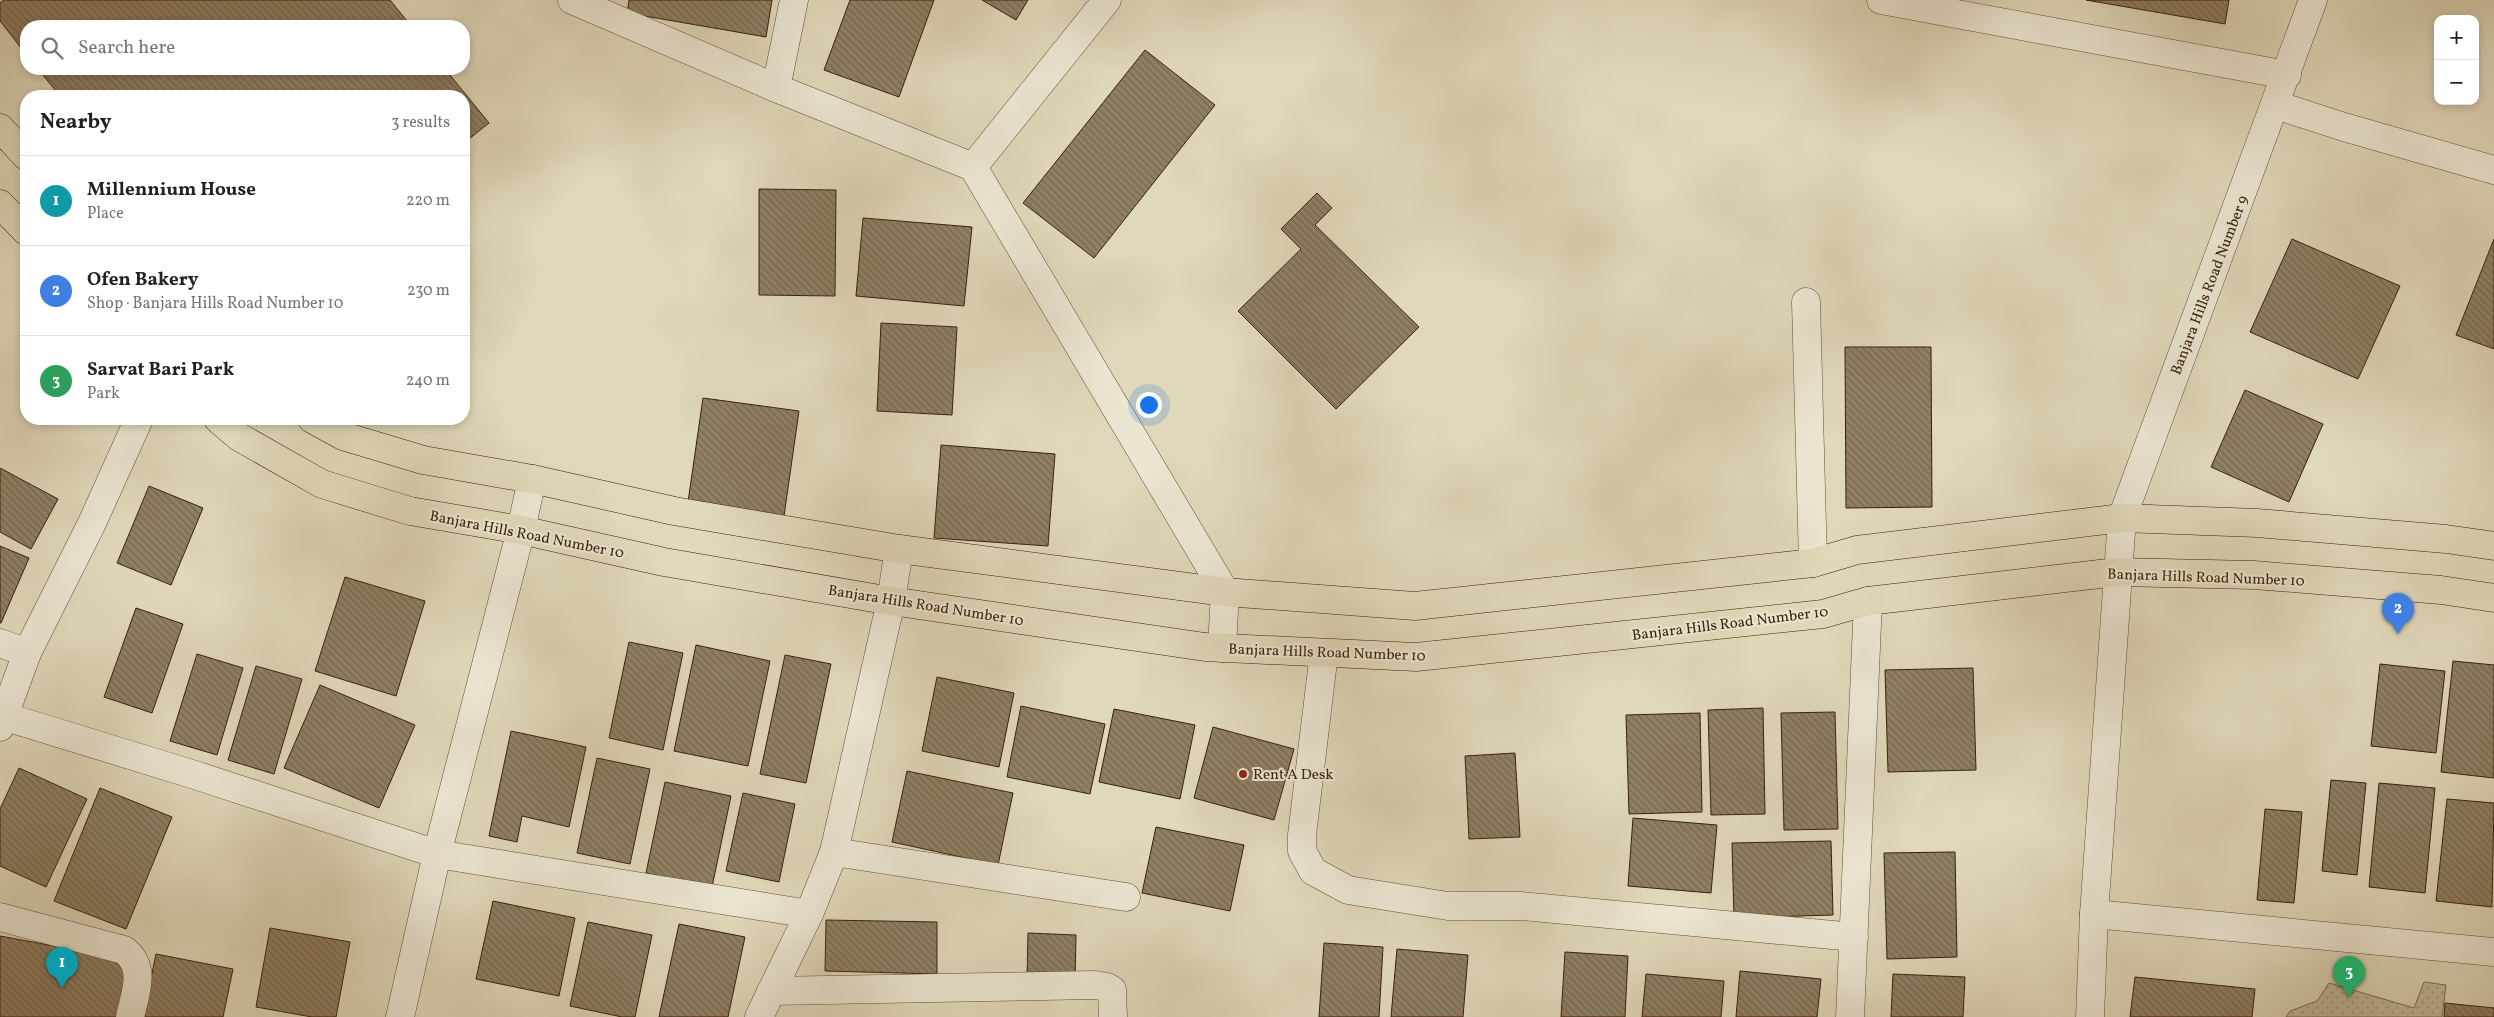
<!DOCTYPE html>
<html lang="en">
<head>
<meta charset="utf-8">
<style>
  body { margin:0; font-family:Vollkorn,serif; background:#f2f2f2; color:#202124 }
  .controls { position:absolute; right:15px; top:15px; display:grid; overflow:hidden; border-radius:10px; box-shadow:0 2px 8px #0003 }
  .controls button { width:45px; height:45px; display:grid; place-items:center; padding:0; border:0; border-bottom:1px solid #e0e0e0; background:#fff; color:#202124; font:25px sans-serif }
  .you { position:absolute; left:1148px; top:404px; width:18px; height:18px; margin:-12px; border:4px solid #fff; border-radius:50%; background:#1a73e8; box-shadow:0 0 0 8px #1a73e833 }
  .badge { display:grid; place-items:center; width:32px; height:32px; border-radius:50%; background:#8f2418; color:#fff; font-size:16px; font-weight:700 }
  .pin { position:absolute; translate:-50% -41px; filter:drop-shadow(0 1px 2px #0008) }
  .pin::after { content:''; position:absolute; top:26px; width:18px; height:15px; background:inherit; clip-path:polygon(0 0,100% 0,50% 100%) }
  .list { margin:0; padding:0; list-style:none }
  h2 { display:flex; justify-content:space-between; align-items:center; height:65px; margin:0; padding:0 20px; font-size:21px }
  h2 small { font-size:16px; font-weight:400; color:#757577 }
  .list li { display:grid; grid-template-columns:32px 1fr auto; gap:15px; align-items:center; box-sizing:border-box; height:90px; padding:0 20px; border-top:1px solid #e0e0e0 }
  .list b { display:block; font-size:19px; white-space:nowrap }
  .list p { margin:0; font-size:16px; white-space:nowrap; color:#757577 }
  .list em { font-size:16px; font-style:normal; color:#757577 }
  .icon { flex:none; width:28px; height:28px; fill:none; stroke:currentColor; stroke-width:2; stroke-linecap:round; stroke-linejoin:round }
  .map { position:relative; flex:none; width:2494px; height:1017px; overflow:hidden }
  .search { position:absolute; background:#fff; box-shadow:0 2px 8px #0003; left:20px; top:20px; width:450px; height:55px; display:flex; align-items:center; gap:12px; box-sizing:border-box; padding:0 18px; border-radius:20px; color:#757577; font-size:19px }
  .panel { position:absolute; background:#fff; box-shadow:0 2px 8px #0003; left:20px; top:90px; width:450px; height:335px; border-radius:20px }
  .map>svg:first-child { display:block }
  .park { fill:url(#park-dots); stroke:#7e6c52 }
  .building { fill:url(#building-back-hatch); stroke:#382009 }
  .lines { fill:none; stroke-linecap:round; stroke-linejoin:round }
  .minor-casing { stroke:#624e35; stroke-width:29 }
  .major-casing { stroke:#382009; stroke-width:29 }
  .minor { stroke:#ebe6d2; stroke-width:28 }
  .major { stroke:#e0d8ba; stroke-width:28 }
  .poi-dot { fill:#8f2418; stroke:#ebe6d2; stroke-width:2 }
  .labels { text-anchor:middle; stroke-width:4; stroke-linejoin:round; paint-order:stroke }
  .street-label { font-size:15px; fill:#382009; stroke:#ebe6d2 }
  .poi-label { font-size:15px; fill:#382009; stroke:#ebe6d2; text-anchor:start }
</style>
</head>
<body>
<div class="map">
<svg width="2494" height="1017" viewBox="0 0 2494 1017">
  <defs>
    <pattern id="park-dots" width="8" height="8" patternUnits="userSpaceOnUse" patternTransform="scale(1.25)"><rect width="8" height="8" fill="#c3b99c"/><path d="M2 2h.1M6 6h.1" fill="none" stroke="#9f967d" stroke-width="1.8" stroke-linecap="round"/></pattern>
    <pattern id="building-back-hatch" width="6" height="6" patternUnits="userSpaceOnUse" patternTransform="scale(1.25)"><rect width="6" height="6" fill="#8f8065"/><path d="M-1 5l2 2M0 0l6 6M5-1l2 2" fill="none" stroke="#766851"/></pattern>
  </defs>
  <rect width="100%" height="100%" fill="#e0d8ba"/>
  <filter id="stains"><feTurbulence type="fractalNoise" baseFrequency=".004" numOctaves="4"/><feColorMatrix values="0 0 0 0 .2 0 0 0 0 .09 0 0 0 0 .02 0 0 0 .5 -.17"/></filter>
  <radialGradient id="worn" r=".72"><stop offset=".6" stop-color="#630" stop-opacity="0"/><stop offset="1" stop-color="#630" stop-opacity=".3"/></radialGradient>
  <!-- park -->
  <path class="park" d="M2424,982L2446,985L2442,1017H2286L2290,1011L2317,1001L2329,983L2414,1008Z"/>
  <!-- building -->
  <g class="building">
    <path d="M4,0H390L411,26H26V54L0,21V3Z"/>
    <path d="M629,0H772L766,37L627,13Z"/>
    <path d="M850,0H934L899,97L824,70Z"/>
    <path d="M982,0H1028L1016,20Z"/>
    <path d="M2086,0H2229L2225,24Z"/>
    <path d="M1145,50L1215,105L1094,258L1023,203Z"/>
    <path d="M38,69H445L489,123L464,143V96H60Z"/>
    <path d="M464,167L468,204L464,218Z"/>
    <path d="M759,189L836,190L835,296L759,295Z"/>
    <path d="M1317,193L1332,208L1315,225L1419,327L1336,409L1238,311L1301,249L1281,229Z"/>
    <path d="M863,218L972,227L964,306L856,296Z"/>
    <path d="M2292,239L2400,286L2358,379L2250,332Z"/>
    <path d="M2494,239V349L2456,335Z"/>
    <path d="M881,323L957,327L952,415L877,411Z"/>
    <path d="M1845,347H1931L1932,507L1846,508Z"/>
    <path d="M2245,390L2323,424L2289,502L2211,467Z"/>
    <path d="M703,398L799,411L784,516L688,502Z"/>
    <path d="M941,445L1055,454L1048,546L934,538Z"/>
    <path d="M0,468L58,499L31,549L0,532Z"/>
    <path d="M149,486L203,508L171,585L117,563Z"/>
    <path d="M0,546L29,558L1,623H0Z"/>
    <path d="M345,577L425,601L396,696L315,671Z"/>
    <path d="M136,608L183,624L152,713L104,697Z"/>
    <path d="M629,642L683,653L663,750L609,738Z"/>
    <path d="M696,645L770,661L748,766L674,751Z"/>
    <path d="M197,654L243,668L217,755L170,741Z"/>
    <path d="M785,655L831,664L806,783L760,774Z"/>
    <path d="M2453,661L2494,665V778L2441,772Z"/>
    <path d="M2380,664L2445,671L2436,753L2371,746Z"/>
    <path d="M256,666L302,679L274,774L228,760Z"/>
    <path d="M1973,668L1976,770L1888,772L1885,670Z"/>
    <path d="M937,677L1014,693L999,767L922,751Z"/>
    <path d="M320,685L415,725L379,808L284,768Z"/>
    <path d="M1021,706L1105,724L1090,794L1007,777Z"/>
    <path d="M1763,708L1765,814L1711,815L1708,710Z"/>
    <path d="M1114,709L1195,725L1180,799L1099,782Z"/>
    <path d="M1835,712L1838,829L1784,830L1781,713Z"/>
    <path d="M1700,713L1702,812L1629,814L1626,715Z"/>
    <path d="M1213,727L1294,749L1274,820L1194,798Z"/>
    <path d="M511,731L586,747L569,827L522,816L517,842L489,836Z"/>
    <path d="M1515,753L1520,837L1469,839L1465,756Z"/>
    <path d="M597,758L650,769L630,864L577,853Z"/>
    <path d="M19,768L87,799L46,887L0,866V809Z"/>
    <path d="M907,771L1013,793L998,865L892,842Z"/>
    <path d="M2331,780L2366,783L2357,875L2322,871Z"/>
    <path d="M665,782L731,796L712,887L646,873Z"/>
    <path d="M2379,783L2435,788L2425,893L2369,887Z"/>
    <path d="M100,788L172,817L126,929L54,901Z"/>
    <path d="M743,793L795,804L779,882L726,871Z"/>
    <path d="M2447,799L2494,803L2492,907L2436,901Z"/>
    <path d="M2265,809L2302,812L2294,903L2257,900Z"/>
    <path d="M1633,818L1717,825L1711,893L1628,886Z"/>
    <path d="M1156,827L1244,845L1230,911L1142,893Z"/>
    <path d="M1831,841L1833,915L1734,918L1732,843Z"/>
    <path d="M1955,852L1957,957L1887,959L1884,853Z"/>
    <path d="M493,901L575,918L559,996L476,979Z"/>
    <path d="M826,920L937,922V974L825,971Z"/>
    <path d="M588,922L652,935L635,1017H622L570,1006Z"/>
    <path d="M679,924L745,937L728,1017H659Z"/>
    <path d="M270,928L350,942L336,1017H312L256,1007Z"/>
    <path d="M1028,933L1076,935L1075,981L1027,979Z"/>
    <path d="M0,936L130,960L119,1017H0Z"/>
    <path d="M1324,943L1383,947L1379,1017H1319Z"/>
    <path d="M1397,949L1468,955L1463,1017H1391Z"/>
    <path d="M1565,952L1628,956L1625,1017H1561Z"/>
    <path d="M156,954L233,969L223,1017H143Z"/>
    <path d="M1740,971L1821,979L1817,1017H1736Z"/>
    <path d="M1646,974L1724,981L1721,1017H1642Z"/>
    <path d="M1893,974L1965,977L1963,1017H1891Z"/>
    <path d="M2135,977L2255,989L2252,1017H2130Z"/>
    <path d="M2445,1003L2494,1008V1017H2444Z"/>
  </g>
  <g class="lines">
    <defs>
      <g id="minor">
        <path d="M572,0L776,88L973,167L1225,592L1222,648"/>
        <path d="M1881,0L2287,75"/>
        <path d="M776,88L794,0"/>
        <path d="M2276,105L2344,127L2494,170"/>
        <path d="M973,167L1107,0"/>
        <path d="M1806,302L1813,563"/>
        <path d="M0,643L27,653"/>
        <path d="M1324,653L1302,835V851L1313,871L1348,890L1448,906H1521L1854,937"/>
        <path d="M3,716L195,775L437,854L809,914"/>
        <path d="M0,727L27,653L92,523L139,419"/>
        <path d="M834,852L1126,897"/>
        <path d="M2094,914L2494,952"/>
        <path d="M0,917L124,950C147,967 135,994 130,1017"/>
        <path d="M771,991L1095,985L1107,987L1112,990L1113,1017"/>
        <path d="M400,1017L437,854L521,530L532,479"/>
        <path d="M759,1017L809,914L834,852L891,601L899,549"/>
        <path d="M1850,1017L1868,601"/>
        <path d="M2090,1017L2094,914L2122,518L2313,0"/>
      </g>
      <g id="major">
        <path d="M0,128L26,156"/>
        <path d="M0,204L26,231"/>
        <path d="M218,419L239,437L322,484L410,511L521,530L664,562L891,601L1205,647L1416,657L1823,614L1868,601L2117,572L2254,575L2441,590L2494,598"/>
        <path d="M312,419L343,436L423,460L532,479L674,511L899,549L1225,592L1415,606L1813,563L1857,550L2122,518L2257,523L2446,539L2494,546"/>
      </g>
    </defs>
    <!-- minor casing -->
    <use href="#minor" class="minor-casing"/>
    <!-- major casing -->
    <use href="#major" class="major-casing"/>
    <!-- minor -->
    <use href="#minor" class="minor"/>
    <!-- major -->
    <use href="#major" class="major"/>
  </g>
  <!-- markers -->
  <circle class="poi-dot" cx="1243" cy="774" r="5"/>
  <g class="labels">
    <!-- street labels -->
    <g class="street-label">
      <text transform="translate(2209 285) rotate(-69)" y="5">Banjara Hills Road Number 9</text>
      <text transform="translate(527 534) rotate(11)" y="5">Banjara Hills Road Number 10</text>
      <text transform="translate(2206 577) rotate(2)" y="5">Banjara Hills Road Number 10</text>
      <text transform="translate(926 605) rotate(9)" y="5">Banjara Hills Road Number 10</text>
      <text transform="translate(1730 623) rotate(-7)" y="5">Banjara Hills Road Number 10</text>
      <text transform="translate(1327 652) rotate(2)" y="5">Banjara Hills Road Number 10</text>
    </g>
    <!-- poi labels -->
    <g class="poi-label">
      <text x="1253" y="779">Rent A Desk</text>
    </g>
  </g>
  <rect width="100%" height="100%" filter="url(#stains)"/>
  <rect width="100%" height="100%" fill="url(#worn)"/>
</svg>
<div class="controls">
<button>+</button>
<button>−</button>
</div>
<div class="you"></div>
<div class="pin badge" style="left:62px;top:988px;background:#0f9aa8">1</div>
<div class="pin badge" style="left:2398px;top:634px;background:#3f7fe0">2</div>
<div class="pin badge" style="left:2349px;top:997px;background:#2e9e5b">3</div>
<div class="search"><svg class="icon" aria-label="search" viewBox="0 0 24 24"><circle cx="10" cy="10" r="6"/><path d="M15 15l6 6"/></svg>Search here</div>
<section class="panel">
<h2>Nearby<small>3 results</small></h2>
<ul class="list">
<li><span class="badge" style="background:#0f9aa8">1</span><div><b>Millennium House</b><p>Place</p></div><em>220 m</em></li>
<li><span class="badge" style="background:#3f7fe0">2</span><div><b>Ofen Bakery</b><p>Shop · Banjara Hills Road Number 10</p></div><em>230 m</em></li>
<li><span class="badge" style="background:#2e9e5b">3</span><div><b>Sarvat Bari Park</b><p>Park</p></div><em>240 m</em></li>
</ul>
</section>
</div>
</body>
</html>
